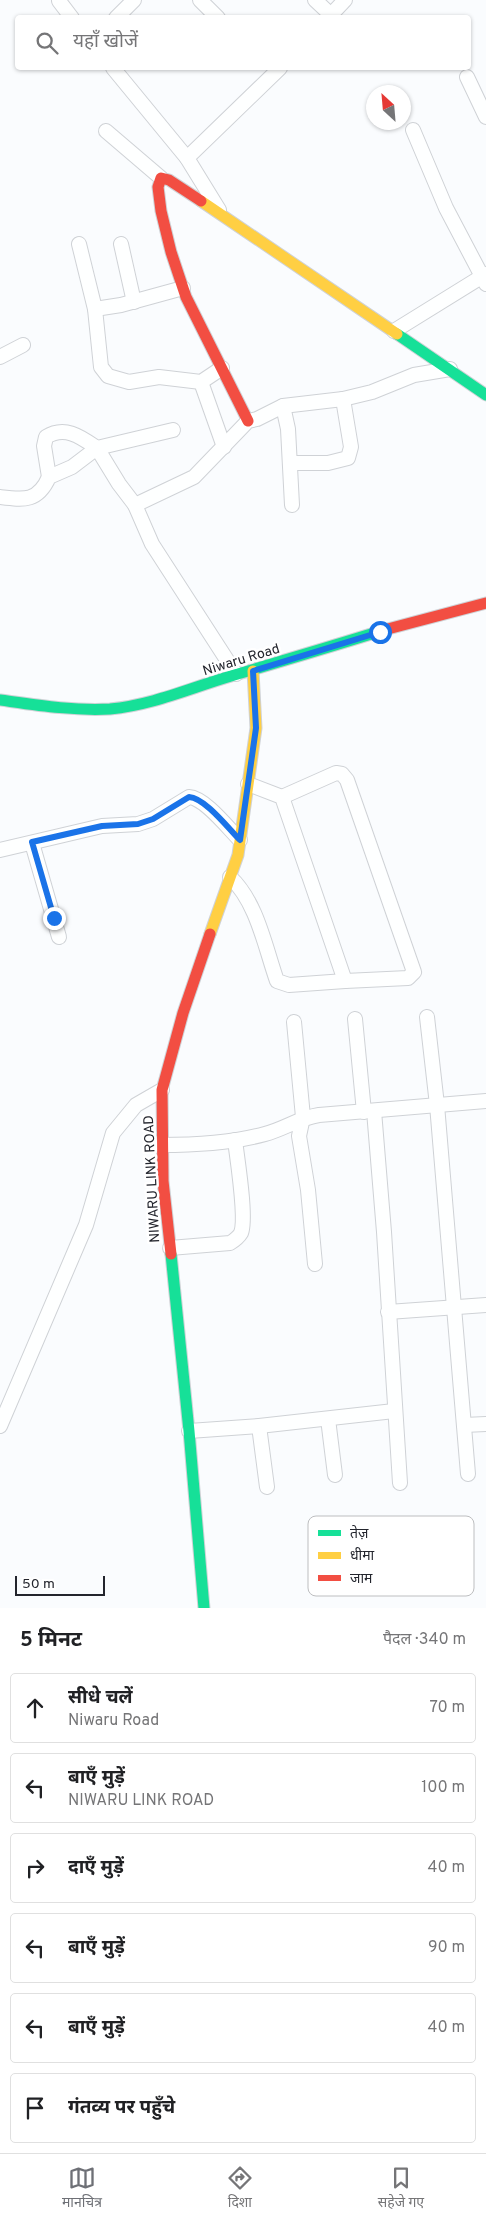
<!DOCTYPE html>
<html lang="hi">
<head>
<meta charset="utf-8">
<style>
  body { margin:0; font-family:Overpass,"Noto Sans Devanagari",sans-serif; background:#f2f2f2; color:#202124 }
  .compass { position:absolute; left:366px; top:85px; width:45px; height:45px; border-radius:50%; background:#fff; box-shadow:0 1px 4px #0004; rotate:334deg }
  .scale { position:absolute; left:15px; bottom:12px; width:90px; box-sizing:border-box; padding-left:5px; border:2px solid #23252d; border-top:0; font-size:14px; line-height:18px; white-space:nowrap; color:#23252d; -webkit-text-stroke:4px #fff; paint-order:stroke }
  .stop { position:absolute; width:15px; height:15px; margin:-11px; border:4px solid #1a73e8; border-radius:50%; background:#fff }
  .stop.end { background:#1a73e8; border-color:#fff; box-shadow:0 1px 5px #0008 }
  .list { margin:0; padding:0; list-style:none }
  h2 { display:flex; justify-content:space-between; align-items:center; height:65px; margin:0; padding:0 20px; font-size:21px }
  h2 small { font-size:16px; font-weight:400; color:#757577 }
  .list li { display:grid; grid-template-columns:32px 1fr auto; gap:15px; align-items:center; box-sizing:border-box; height:70px; margin:0 10px 10px; padding:0 10px; border:1px solid #e0e0e0; border-radius:5px }
  .list b { display:block; font-size:19px; white-space:nowrap }
  .list p { margin:0; font-size:16px; white-space:nowrap; color:#757577 }
  .list em { font-size:16px; font-style:normal; color:#757577 }
  .icon { flex:none; width:28px; height:28px; fill:none; stroke:currentColor; stroke-width:2; stroke-linecap:round; stroke-linejoin:round }
  .map { position:relative; flex:none; width:486px; height:1608px; overflow:hidden }
  .search { position:absolute; background:#fff; box-shadow:0 1px 4px #0004; left:15px; right:15px; top:15px; height:55px; display:flex; align-items:center; gap:12px; box-sizing:border-box; padding:0 18px; border-radius:5px; color:#757577; font-size:19px }
  .sheet { height:545px; background:#fff }
  nav { display:flex; justify-content:space-around; align-items:center; box-sizing:border-box; height:70px; border-top:1px solid #e0e0e0; background:#fff; font-size:14px; color:#757577 }
  nav a { display:grid; justify-items:center; gap:2px }
  nav .on { color:#6e7076 }
  .map>svg:first-child { display:block }
  .lines { fill:none; stroke-linecap:round; stroke-linejoin:round }
  .street-casing { stroke:#cfd2d6; stroke-width:16 }
  .fast-casing { stroke:#cfd2d6; stroke-width:13 }
  .slow-casing { stroke:#cfd2d6; stroke-width:13 }
  .jam-casing { stroke:#cfd2d6; stroke-width:13 }
  .street { stroke:#feffff; stroke-width:14 }
  .fast { stroke:#16e098; stroke-width:11 }
  .slow { stroke:#ffcf43; stroke-width:11 }
  .jam { stroke:#f24e42; stroke-width:11 }
  .route { stroke:#1a73e8; stroke-width:6 }
  .labels { text-anchor:middle; stroke-width:5; stroke-linejoin:round; paint-order:stroke }
  .street-label { font-size:14px; fill:#23252d; stroke:#fff }
  .key { fill:#fff; stroke:#bdbec0; stroke-width:1 }
  .key-label { font-size:14px; fill:#23252d }
</style>
</head>
<body>
<div class="map">
<svg width="486" height="1608" viewBox="0 0 486 1608">
  <rect width="100%" height="100%" fill="#fafcfe"/>
  <g class="lines">
    <defs>
      <g id="street">
        <path d="M200,0L218,18"/>
        <path d="M315,0L331,15"/>
        <path d="M59,1L72,18"/>
        <path d="M116,18L134,0"/>
        <path d="M328,18L345,0"/>
        <path d="M113,68L187,158"/>
        <path d="M467,77L486,117"/>
        <path d="M413,130L446,208L486,284"/>
        <path d="M106,131L161,178"/>
        <path d="M219,210L187,158L280,68"/>
        <path d="M79,244L95,309L101,367L108,376L129,382L159,377L201,382L222,368"/>
        <path d="M121,244L134,302"/>
        <path d="M95,309L121,305L183,288"/>
        <path d="M394,331L486,274"/>
        <path d="M0,357L23,345"/>
        <path d="M201,382L224,447"/>
        <path d="M283,406L288,429L292,505"/>
        <path d="M290,463H328L348,458L351,447L343,399"/>
        <path d="M49,477L44,446L46,437C65,425 81,437 97,448L173,430"/>
        <path d="M0,497C24,500 38,502 49,477L72,467L97,448L119,484L135,505"/>
        <path d="M236,674L152,544L135,505L194,477L248,421L257,419L283,406L343,399L372,392L414,375L450,369"/>
        <path d="M282,797L336,773L342,774L347,780L414,972L408,978L345,981"/>
        <path d="M32,843L59,937"/>
        <path d="M0,850L102,826L138,824L153,819L189,797C205,798 228,828 240,840"/>
        <path d="M230,877C257,902 265,947 277,981L289,985L345,981L282,797L248,784"/>
        <path d="M427,1017L437,1105L468,1474"/>
        <path d="M355,1019L364,1112"/>
        <path d="M294,1022L303,1117L299,1136L308,1190L315,1264"/>
        <path d="M374,1111L384,1232L400,1483"/>
        <path d="M161,1145C195,1145 232,1143 265,1134C284,1129 299,1118 319,1115L486,1101"/>
        <path d="M170,1248L230,1243C235,1240 238,1238 241,1233C247,1218 237,1158 235,1140"/>
        <path d="M388,1312L486,1305"/>
        <path d="M328,1419L335,1475"/>
        <path d="M464,1425L486,1424"/>
        <path d="M0,1426L86,1225L113,1133L136,1105L162,1090"/>
        <path d="M259,1426L267,1487"/>
        <path d="M189,1431L259,1426L394,1411"/>
      </g>
      <g id="fast">
        <path d="M397,334L486,395"/>
        <path d="M0,700C36,705 73,711 110,709C153,705 190,688 231,676C282,661 333,646 384,630"/>
        <path d="M171,1254L189,1431L204,1608"/>
      </g>
      <g id="slow">
        <path d="M201,201L397,334"/>
        <path d="M210,934L238,855L256,728L253,671"/>
      </g>
      <g id="jam">
        <path d="M201,201L169,180L161,178L158,187L161,211L171,252L186,297L248,421"/>
        <path d="M384,630L486,603"/>
        <path d="M171,1254L163,1181L162,1090L183,1013L210,934"/>
      </g>
    </defs>
    <!-- street casing -->
    <use href="#street" class="street-casing"/>
    <!-- fast casing -->
    <use href="#fast" class="fast-casing"/>
    <!-- slow casing -->
    <use href="#slow" class="slow-casing"/>
    <!-- jam casing -->
    <use href="#jam" class="jam-casing"/>
    <!-- street -->
    <use href="#street" class="street"/>
    <!-- fast -->
    <use href="#fast" class="fast"/>
    <!-- slow -->
    <use href="#slow" class="slow"/>
    <!-- jam -->
    <use href="#jam" class="jam"/>
  </g>
  <g class="lines">
    <!-- route -->
    <path class="route" d="M54,918L32,842L102,826L138,824L153,819L189,797C205,798 228,828 240,840L256,728L253,671L380,632"/>
  </g>
  <g class="labels">
    <!-- street labels -->
    <g class="street-label">
      <text transform="translate(241 659) rotate(-17)" y="5">Niwaru Road</text>
      <text transform="translate(151 1179) rotate(-93)" y="5">NIWARU LINK ROAD</text>
    </g>
  </g>
  <!-- legend -->
  <rect x="308" y="1516" width="166" height="80" rx="8" class="key"/>
  <rect x="318" y="1530" width="23" height="6" fill="#16e098"/>
  <rect x="318" y="1552" width="23" height="7" fill="#ffcf43"/>
  <rect x="318" y="1575" width="23" height="6" fill="#f24e42"/>
  <g class="key-label">
    <text x="350" y="1538">तेज़</text>
    <text x="350" y="1560">धीमा</text>
    <text x="350" y="1583">जाम</text>
  </g>
</svg>
<svg class="compass" viewBox="-18 -18 36 36"><path d="M0-13l5 13h-10z" fill="#e53935"/><path d="M0 13l5-13h-10z" fill="#757577"/></svg>
<div class="scale">50 m</div>
<div class="stop" style="left:380px;top:632px"></div>
<div class="stop end" style="left:54px;top:918px"></div>
<div class="search"><svg class="icon" aria-label="search" viewBox="0 0 24 24"><circle cx="10" cy="10" r="6"/><path d="M15 15l6 6"/></svg>यहाँ खोजें</div>
</div>
<section class="sheet">
<h2>5 मिनट<small>पैदल · 340 m</small></h2>
<ul class="list">
<li><svg class="icon" aria-label="ahead" viewBox="0 0 24 24"><path d="M12 20V5M6 11l6-6 6 6"/></svg><div><b>सीधे चलें</b><p>Niwaru Road</p></div><em>70 m</em></li>
<li><svg class="icon" aria-label="left" viewBox="0 0 24 24"><path d="M17 20v-9H6M10 6l-5 5 5 5"/></svg><div><b>बाएँ मुड़ें</b><p>NIWARU LINK ROAD</p></div><em>100 m</em></li>
<li><svg class="icon" aria-label="right" viewBox="0 0 24 24"><path d="M7 20v-9h11M14 6l5 5-5 5"/></svg><div><b>दाएँ मुड़ें</b></div><em>40 m</em></li>
<li><svg class="icon" aria-label="left" viewBox="0 0 24 24"><path d="M17 20v-9H6M10 6l-5 5 5 5"/></svg><div><b>बाएँ मुड़ें</b></div><em>90 m</em></li>
<li><svg class="icon" aria-label="left" viewBox="0 0 24 24"><path d="M17 20v-9H6M10 6l-5 5 5 5"/></svg><div><b>बाएँ मुड़ें</b></div><em>40 m</em></li>
<li><svg class="icon" aria-label="arrive" viewBox="0 0 24 24"><path d="M6 21V4h12l-3 4 3 4H6"/></svg><div><b>गंतव्य पर पहुँचे</b></div></li>
</ul>
</section>
<nav>
<a class="on"><svg class="icon" aria-label="map" viewBox="0 0 24 24"><path d="M3 6l6-2 6 2 6-2v14l-6 2-6-2-6 2zM9 4v14M15 6v14"/></svg>मानचित्र</a>
<a><svg class="icon" aria-label="directions" viewBox="0 0 24 24"><path d="M12 3l9 9-9 9-9-9zM9 14v-3h6M13 9l2 2-2 2"/></svg>दिशा</a>
<a><svg class="icon" aria-label="saved" viewBox="0 0 24 24"><path d="M7 4h10v16l-5-4-5 4z"/></svg>सहेजे गए</a>
</nav>
</body>
</html>
